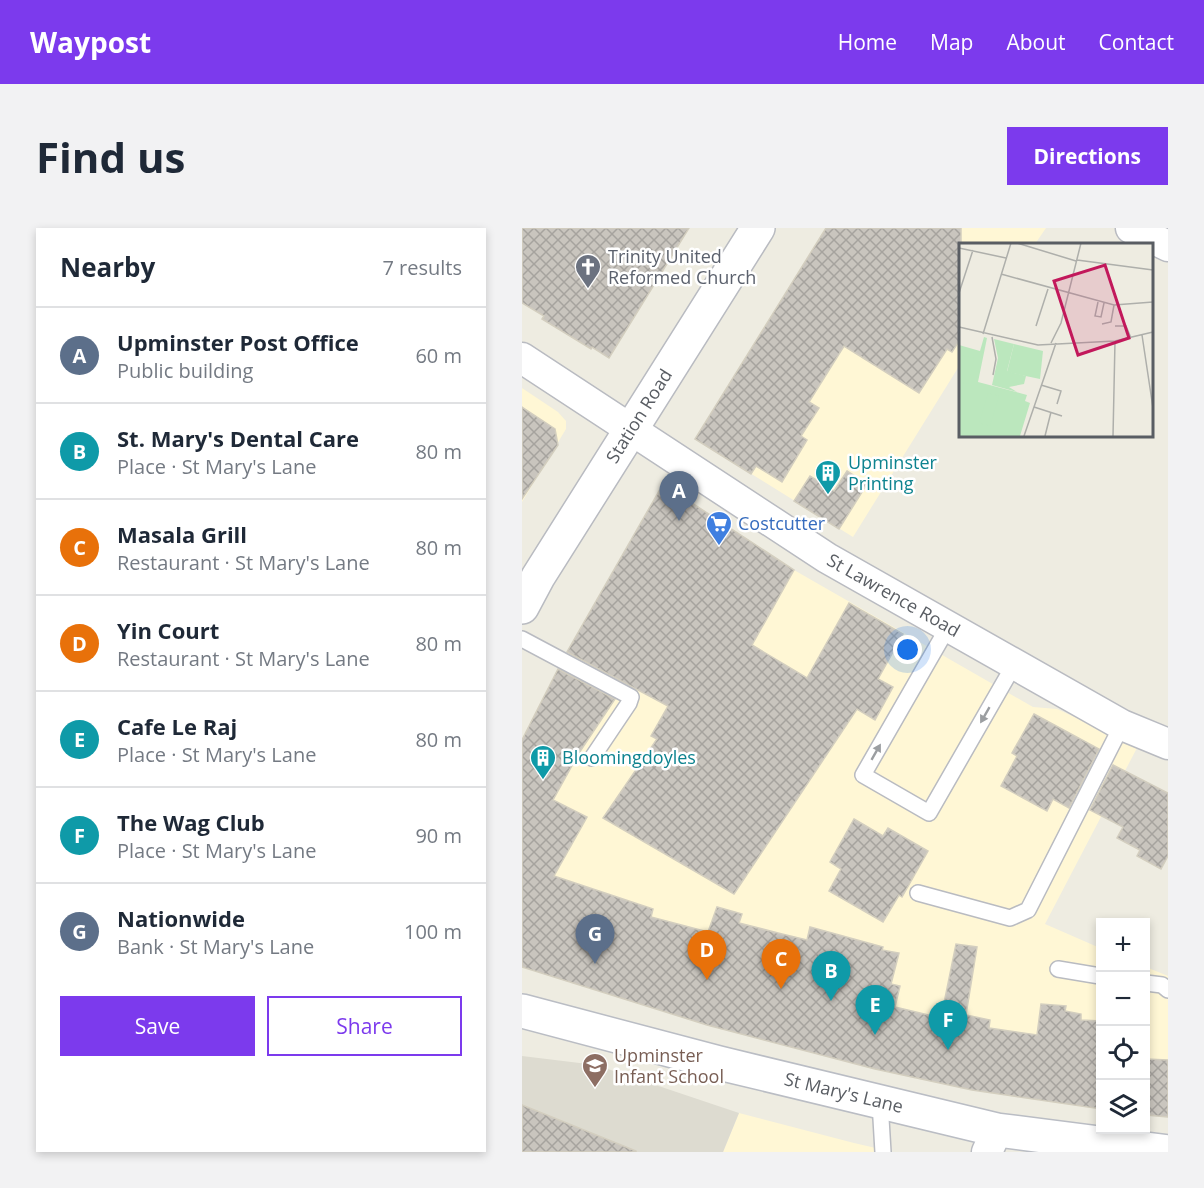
<!DOCTYPE html>
<html lang="en">
<head>
<meta charset="utf-8">
<style>
  body { margin:0; font-family:"Open Sans",sans-serif; background:#f2f2f3; color:#1f2937 }
  .controls { position:absolute; right:18px; bottom:18px; display:grid; overflow:hidden; border-radius:0px; box-shadow:0 3px 9px #0003 }
  .controls button { width:54px; height:54px; display:grid; place-items:center; padding:0; border:0; border-bottom:2px solid #e0e1e3; background:#fff; color:#1f2937; font:30px sans-serif }
  .you { position:absolute; left:386px; top:422px; width:21px; height:21px; margin:-15px; border:4px solid #fff; border-radius:50%; background:#1a73e8; box-shadow:0 0 0 9px #1a73e833 }
  .badge { display:grid; place-items:center; width:39px; height:39px; border-radius:50%; background:#7c3aed; color:#fff; font-size:20px; font-weight:700 }
  .pin { position:absolute; translate:-50% -50px; filter:drop-shadow(0 2px 3px #0008) }
  .pin::after { content:''; position:absolute; top:32px; width:21px; height:18px; background:inherit; clip-path:polygon(0 0,100% 0,50% 100%) }
  .list { margin:0; padding:0; list-style:none }
  h2 { display:flex; justify-content:space-between; align-items:center; height:78px; margin:0; padding:0 24px; font-size:26px }
  h2 small { font-size:20px; font-weight:400; color:#747a83 }
  .list li { display:grid; grid-template-columns:39px 1fr auto; gap:18px; align-items:center; box-sizing:border-box; height:96px; padding:0 24px; border-top:2px solid #e0e1e3 }
  .list b { display:block; font-size:22px; white-space:nowrap }
  .list p { margin:0; font-size:20px; white-space:nowrap; color:#747a83 }
  .list em { font-size:20px; font-style:normal; color:#747a83 }
  .actions { display:flex; gap:12px; padding:18px 24px }
  .actions a { flex:1; padding:14px 0; border:2px solid #7c3aed; border-radius:0px; text-align:center; font-size:21px; color:#7c3aed }
  .actions .main { background:#7c3aed; color:#fff }
  .icon { flex:none; width:33px; height:33px; fill:none; stroke:currentColor; stroke-width:2; stroke-linecap:round; stroke-linejoin:round }
  .map { position:relative; flex:none; width:646px; height:924px; overflow:hidden; border-radius:0px }
  header { display:flex; align-items:center; gap:36px; box-sizing:border-box; height:84px; padding:0 30px; background:#7c3aed; color:#fff }
  header strong { font-size:28px }
  nav { display:flex; gap:33px; margin-inline-start:auto; font-size:21px }
  .intro { display:flex; align-items:center; justify-content:space-between; box-sizing:border-box; height:144px; padding:0 36px }
  h1 { margin:0; font-size:42px }
  .button { padding:15px 27px; border-radius:0px; background:#7c3aed; color:#fff; font-size:21px; font-weight:700 }
  main { display:flex; gap:36px; padding:0 36px }
  aside { flex:1; background:#fff; border-radius:0px; box-shadow:0 3px 9px #0003 }
  .map>svg:first-child { display:block }
  .commercial { fill:#fff7d5 }
  .education { fill:#dddbd0 }
  .building { fill:url(#building-cross-hatch); stroke:#d3cebf; stroke-width:1.5 }
  .lines { fill:none; stroke-linecap:round; stroke-linejoin:round }
  .service-casing { stroke:#b9bbc1; stroke-width:18 }
  .minor-casing { stroke:#b9bbc1; stroke-width:33 }
  .tertiary-casing { stroke:#b9bbc1; stroke-width:36 }
  .secondary-casing { stroke:#babdc4; stroke-width:36 }
  .service { stroke:#fff; stroke-width:15 }
  .minor { stroke:#fff; stroke-width:30 }
  .tertiary { stroke:#fff; stroke-width:33 }
  .secondary { stroke:#fff; stroke-width:33 }
  .oneway { fill:#9b9ea1 }
  .labels { text-anchor:middle; stroke-width:5; stroke-linejoin:round; paint-order:stroke }
  .worship-label { font-size:18px; fill:#5b616d; stroke:#fff; text-anchor:start }
  .street-label { font-size:18px; fill:#595d63; stroke:#fff }
  .culture-label { font-size:18px; fill:#0d838f; stroke:#fff; text-anchor:start }
  .shop-label { font-size:18px; fill:#366cbe; stroke:#fff; text-anchor:start }
  .education-label { font-size:18px; fill:#785e54; stroke:#fff; text-anchor:start }
  .inset-road { fill:none; stroke:#aeafab; stroke-width:1.5 }
  .view { fill:#c2185b; fill-opacity:0.15; stroke:#c2185b; stroke-width:3 }
  .inset-edge { fill:none; stroke:#595d63; stroke-width:3 }
</style>
</head>
<body>
<header>
<strong>Waypost</strong>
<nav><a>Home</a><a>Map</a><a>About</a><a>Contact</a></nav>
</header>
<div class="intro"><h1>Find us</h1><a class="button">Directions</a></div>
<main>
<aside>
<h2>Nearby<small>7 results</small></h2>
<ul class="list">
<li><span class="badge" style="background:#5c6f8a">A</span><div><b>Upminster Post Office</b><p>Public building</p></div><em>60 m</em></li>
<li><span class="badge" style="background:#0f9aa8">B</span><div><b>St. Mary's Dental Care</b><p>Place · St Mary's Lane</p></div><em>80 m</em></li>
<li><span class="badge" style="background:#e8710a">C</span><div><b>Masala Grill</b><p>Restaurant · St Mary's Lane</p></div><em>80 m</em></li>
<li><span class="badge" style="background:#e8710a">D</span><div><b>Yin Court</b><p>Restaurant · St Mary's Lane</p></div><em>80 m</em></li>
<li><span class="badge" style="background:#0f9aa8">E</span><div><b>Cafe Le Raj</b><p>Place · St Mary's Lane</p></div><em>80 m</em></li>
<li><span class="badge" style="background:#0f9aa8">F</span><div><b>The Wag Club</b><p>Place · St Mary's Lane</p></div><em>90 m</em></li>
<li><span class="badge" style="background:#5c6f8a">G</span><div><b>Nationwide</b><p>Bank · St Mary's Lane</p></div><em>100 m</em></li>
</ul>
<div class="actions"><a class="main">Save</a><a>Share</a></div>
</aside>
<div class="map">
<svg width="646" height="924" viewBox="0 0 646 924">
  <defs>
    <pattern id="building-cross-hatch" width="8" height="8" patternUnits="userSpaceOnUse" patternTransform="scale(1.5)"><rect width="8" height="8" fill="#c9c5be"/><path d="M0 0l8 8M0 8l8-8" fill="none" stroke="#a6a39e"/></pattern>
  </defs>
  <rect width="100%" height="100%" fill="#eeece1"/>
  <!-- commercial -->
  <g class="commercial">
    <path d="M304,0H524L513,16H439V135L331,309L173,211Z"/>
    <path d="M0,160L36,184L44,193V201L0,274Z"/>
    <path d="M141,256L272,342L511,479L535,481L616,518L523,696L578,720V881L456,863L331,835L185,797L0,739V512L41,432Z"/>
    <path d="M624,739L646,748V889L624,887Z"/>
    <path d="M217,885L332,915L371,924H201Z"/>
  </g>
  <!-- education -->
  <path class="education" d="M0,828L74,837L217,885L201,924H0Z"/>
  <!-- building -->
  <g class="building">
    <path d="M0,0H167L87,130L70,119L69,121L20,91L22,88L0,75Z"/>
    <path d="M304,0H439V110L430,124L425,121L397,165L322,118L287,174L297,180L279,208L285,212L260,254L234,238L229,246L173,211Z"/>
    <path d="M0,179L33,201L36,217L0,271Z"/>
    <path d="M325,243L345,256L317,301L272,273L288,248L312,263Z"/>
    <path d="M141,256L272,342L230,417L285,450L327,375L381,406L356,451L371,459L353,492L335,481L212,666L81,590L135,511L129,508L146,478L45,424Z"/>
    <path d="M36,441L93,471L57,525L31,572L65,589L32,648L131,681L129,689L186,704L195,679L220,686L217,695L260,706L285,712L288,699L361,719L360,722L377,725L369,756L378,758L373,779L419,790L434,716L455,719L444,787L468,792L467,800L515,807L519,776L544,778L543,783L559,786V792L579,793V881L450,862L353,841L185,797L0,739V512Z"/>
    <path d="M512,486L577,521L547,580L531,571L525,583L479,558L495,528L490,525Z"/>
    <path d="M591,537L646,565V628L639,641L615,628L618,622L595,610L601,599L568,582Z"/>
    <path d="M332,591L361,608L366,600L406,623L380,669L377,667L361,694L307,663L319,641L308,634Z"/>
    <path d="M624,831L646,832V889L624,887Z"/>
    <path d="M0,877L114,923V924H0Z"/>
  </g>
  <g class="lines">
    <defs>
      <g id="service">
        <path d="M426,399L341,547L407,585L492,437"/>
        <path d="M0,411L109,469L107,475L70,530"/>
        <path d="M396,665L488,690L506,682L600,497"/>
        <path d="M536,741L578,748"/>
        <path d="M624,755L640,757L646,762"/>
        <path d="M358,874L361,924"/>
      </g>
      <g id="minor">
        <path d="M609,0L646,18"/>
        <path id="s1" d="M0,130L305,330L600,497L646,516"/>
        <path d="M465,924L475,902"/>
      </g>
      <g id="tertiary">
        <path id="s2" d="M0,379L16,349L236,0"/>
      </g>
      <g id="secondary">
        <path id="s3" d="M0,783L197,835L475,902L646,924"/>
      </g>
    </defs>
    <!-- service casing -->
    <use href="#service" class="service-casing"/>
    <!-- minor casing -->
    <use href="#minor" class="minor-casing"/>
    <!-- tertiary casing -->
    <use href="#tertiary" class="tertiary-casing"/>
    <!-- secondary casing -->
    <use href="#secondary" class="secondary-casing"/>
    <!-- service -->
    <use href="#service" class="service"/>
    <!-- minor -->
    <use href="#minor" class="minor"/>
    <!-- tertiary -->
    <use href="#tertiary" class="tertiary"/>
    <!-- secondary -->
    <use href="#secondary" class="secondary"/>
  </g>
  <!-- one-way arrows -->
  <defs><path id="oneway-solid" d="M-6-.8H1V-3.2L6.5 0L1 3.2V.8H-6Z" transform="scale(1.5)"/></defs>
  <g class="oneway">
    <use href="#oneway-solid" transform="translate(463 487) rotate(120)"/>
    <use href="#oneway-solid" transform="translate(354 524) rotate(-60)"/>
  </g>
  <!-- icons -->
  <defs>
    <symbol id="church-pin" viewBox="-11 -11 22 30"><path d="M0 17L-7.5 6A9.5 9.5 0 1 1 7.5 6Z" fill="#6b7280" stroke="#fff"/><path d="M-1.2-6h2.4v3.5h3.3v2.4h-3.3V6h-2.4V-.1h-3.3v-2.4h3.3Z" fill="#fff"/></symbol>
    <symbol id="building-pin" viewBox="-11 -11 22 30"><path d="M0 17L-7.5 6A9.5 9.5 0 1 1 7.5 6Z" fill="#0f9aa8" stroke="#fff"/><path d="M-4-6H4V6H1V3H-1V6H-4ZM-2.5-4.3h1.7v1.8h-1.7ZM.8-4.3h1.7v1.8H.8ZM-2.5-1h1.7V.8h-1.7ZM.8-1h1.7V.8H.8Z" fill="#fff"/></symbol>
    <symbol id="supermarket-pin" viewBox="-11 -11 22 30"><path d="M0 17L-7.5 6A9.5 9.5 0 1 1 7.5 6Z" fill="#3f7fe0" stroke="#fff"/><path d="M-6-5.5h2.5l.6 2H6L4.5 2H-2.5L-4.4-4H-6ZM-1.5 3.2a1.3 1.3 0 1 0 .1 0ZM3 3.2a1.3 1.3 0 1 0 .1 0Z" fill="#fff"/></symbol>
    <symbol id="school-pin" viewBox="-11 -11 22 30"><path d="M0 17L-7.5 6A9.5 9.5 0 1 1 7.5 6Z" fill="#8d6e63" stroke="#fff"/><path d="M0-5L7-2L0 1L-7-2ZM-4 1L0 2.5L4 1V4Q0 6-4 4Z" fill="#fff"/></symbol>
  </defs>
  <g fill-rule="evenodd">
    <use href="#church-pin" x="51" y="24" width="30" height="40"/>
    <use href="#building-pin" x="291" y="230" width="30" height="40"/>
    <use href="#supermarket-pin" x="182" y="281" width="30" height="40"/>
    <use href="#building-pin" x="6" y="515" width="30" height="40"/>
    <use href="#school-pin" x="58" y="823" width="30" height="40"/>
  </g>
  <g class="labels">
    <!-- worship labels -->
    <g class="worship-label">
      <text x="86" y="35">Trinity United<tspan x="86" dy="21">Reformed Church</tspan></text>
    </g>
    <!-- street labels -->
    <g class="street-label">
      <text dy="6" stroke="none"><textPath href="#s2" startOffset="224">Station Road</textPath></text>
      <text dy="6" stroke="none"><textPath href="#s1" startOffset="441">St Lawrence Road</textPath></text>
      <text dy="6" stroke="none"><textPath href="#s3" startOffset="332">St Mary's Lane</textPath></text>
    </g>
    <!-- culture labels -->
    <g class="culture-label">
      <text x="326" y="241">Upminster<tspan x="326" dy="21">Printing</tspan></text>
      <text x="40" y="536">Bloomingdoyles</text>
    </g>
    <!-- shop labels -->
    <g class="shop-label">
      <text x="216" y="302">Costcutter</text>
    </g>
    <!-- education labels -->
    <g class="education-label">
      <text x="92" y="834">Upminster<tspan x="92" dy="21">Infant School</tspan></text>
    </g>
  </g>
  <!-- overview -->
  <g transform="translate(437 15)">
    <rect width="194" height="194" fill="#eeece1"/>
    <path d="M35,96L55,101L48,128L67,133L65,141L50,144L58,149L33,142L39,115Z" fill="#bbe7bd"/>
    <path d="M55,101L84,108L81,136L48,129Z" fill="#bbe7bd"/>
    <path d="M25,94L28,95L19,139L68,152L66,158L71,160L61,193H0V102L21,108Z" fill="#bbe7bd"/>
    <path d="M0,112L15,115L9,141L0,139ZM29,150L40,153L31,183L20,180Z" fill="#bbe7bd"/>
    <path class="inset-road" d="M58,0L117,18M0,5L47,15M118,17L194,27M42,31L155,62L194,59M0,50L14,7M139,59L136,73L142,74L145,60M143,81L152,79L155,62M77,83L89,46M156,83H167L172,95M0,84L79,102L156,98L194,89M24,91L52,0M183,92L194,165M33,94L37,116L34,132M92,100L102,80L122,0M82,142L102,148L98,161M75,164L103,173M65,193L97,100M86,193L92,169M154,193L156,98"/>
    <path class="view" d="M146,22L170,95L119,112L95,38Z"/>
    <rect width="194" height="194" class="inset-edge"/>
  </g>
</svg>
<div class="controls">
<button>+</button>
<button>−</button>
<button><svg class="icon" aria-label="locate" viewBox="0 0 24 24"><circle cx="12" cy="12" r="6"/><path d="M12 2v4M12 18v4M2 12h4M18 12h4"/></svg></button>
<button><svg class="icon" aria-label="layers" viewBox="0 0 24 24"><path d="M12 4l9 5-9 5-9-5zM3 14l9 5 9-5"/></svg></button>
</div>
<div class="you"></div>
<div class="pin badge" style="left:157px;top:293px;background:#5c6f8a">A</div>
<div class="pin badge" style="left:309px;top:773px;background:#0f9aa8">B</div>
<div class="pin badge" style="left:259px;top:761px;background:#e8710a">C</div>
<div class="pin badge" style="left:185px;top:752px;background:#e8710a">D</div>
<div class="pin badge" style="left:353px;top:807px;background:#0f9aa8">E</div>
<div class="pin badge" style="left:426px;top:822px;background:#0f9aa8">F</div>
<div class="pin badge" style="left:73px;top:736px;background:#5c6f8a">G</div>
</div>
</main>
</body>
</html>
